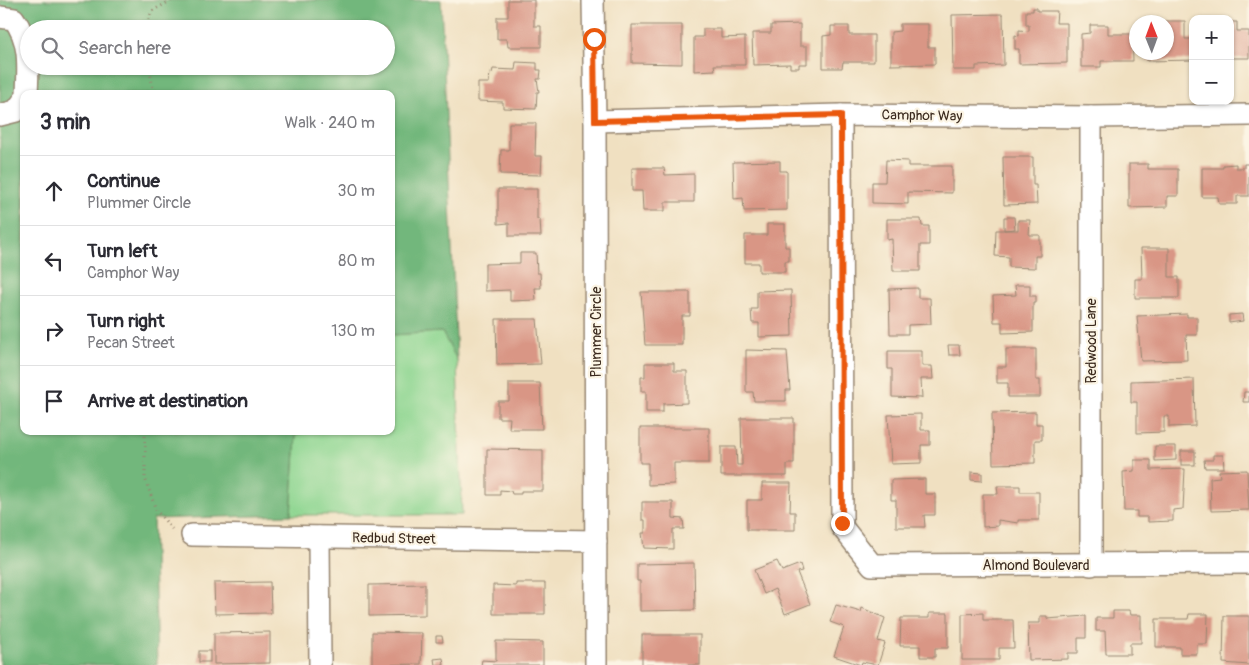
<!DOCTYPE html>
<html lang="en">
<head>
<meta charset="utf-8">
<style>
  body { margin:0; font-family:Pangolin,sans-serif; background:#f2f2f3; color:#2b2b33 }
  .controls { position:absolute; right:15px; top:15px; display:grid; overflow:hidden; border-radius:10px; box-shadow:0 1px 4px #0004 }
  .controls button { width:45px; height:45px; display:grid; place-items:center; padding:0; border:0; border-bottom:1px solid #e1e1e2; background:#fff; color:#2b2b33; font:25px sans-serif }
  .compass { position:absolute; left:1129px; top:15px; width:45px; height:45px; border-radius:50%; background:#fff; box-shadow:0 1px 4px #0004; rotate:359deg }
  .stop { position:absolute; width:15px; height:15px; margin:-11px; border:4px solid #ea580c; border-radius:50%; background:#fff }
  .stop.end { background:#ea580c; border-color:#fff; box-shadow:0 1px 5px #0008 }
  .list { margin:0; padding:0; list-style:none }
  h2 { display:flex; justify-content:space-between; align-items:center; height:65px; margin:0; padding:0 20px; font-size:21px }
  h2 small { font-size:16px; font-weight:400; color:#7c7c81 }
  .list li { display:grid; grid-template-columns:32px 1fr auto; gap:15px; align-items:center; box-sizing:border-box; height:70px; padding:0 20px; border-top:1px solid #e1e1e2 }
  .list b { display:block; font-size:19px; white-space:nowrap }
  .list p { margin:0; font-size:16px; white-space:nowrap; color:#7c7c81 }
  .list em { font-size:16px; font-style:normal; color:#7c7c81 }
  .icon { flex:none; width:28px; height:28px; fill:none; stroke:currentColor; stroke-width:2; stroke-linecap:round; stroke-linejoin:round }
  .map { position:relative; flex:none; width:1249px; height:665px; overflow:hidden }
  .search { position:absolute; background:#fff; box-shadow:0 1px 4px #0004; left:20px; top:20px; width:375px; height:55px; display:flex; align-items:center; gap:12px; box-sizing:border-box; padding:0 18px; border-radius:28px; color:#7c7c81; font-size:19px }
  .panel { position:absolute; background:#fff; box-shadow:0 1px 4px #0004; left:20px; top:90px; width:375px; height:345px; border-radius:10px }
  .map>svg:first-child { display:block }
  .green { fill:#8ed691; stroke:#648058 }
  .forest { fill:#72b77b; stroke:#56704c; fill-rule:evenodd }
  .building { fill:#d99685 }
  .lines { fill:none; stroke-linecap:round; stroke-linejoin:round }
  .minor-casing { stroke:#968570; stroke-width:24 }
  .path { stroke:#968570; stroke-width:3; stroke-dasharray:1 4; stroke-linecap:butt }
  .minor { stroke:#fff; stroke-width:21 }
  .route { stroke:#ea580c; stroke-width:6 }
  .labels { text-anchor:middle; stroke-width:4.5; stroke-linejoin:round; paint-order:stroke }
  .street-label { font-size:14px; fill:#3b2a1e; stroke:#fcf5e5 }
</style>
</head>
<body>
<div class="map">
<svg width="1249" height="665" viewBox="0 0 1249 665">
  <rect width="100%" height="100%" fill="#fcf5e5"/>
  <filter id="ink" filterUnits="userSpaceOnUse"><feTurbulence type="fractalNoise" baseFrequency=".02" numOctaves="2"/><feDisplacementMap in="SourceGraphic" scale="10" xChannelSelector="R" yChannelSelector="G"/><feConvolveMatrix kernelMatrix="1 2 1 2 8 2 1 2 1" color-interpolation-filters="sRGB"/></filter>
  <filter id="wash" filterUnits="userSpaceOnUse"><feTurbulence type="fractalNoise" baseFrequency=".0096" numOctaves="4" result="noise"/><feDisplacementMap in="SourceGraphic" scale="20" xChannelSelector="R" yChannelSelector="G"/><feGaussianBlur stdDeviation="1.12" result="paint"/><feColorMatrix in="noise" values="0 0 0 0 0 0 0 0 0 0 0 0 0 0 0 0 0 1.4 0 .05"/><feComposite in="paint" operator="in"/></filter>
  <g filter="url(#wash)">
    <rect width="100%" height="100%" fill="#f0e0c1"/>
    <!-- green -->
    <path class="green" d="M442,332L457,360L462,515H291L296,435L307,431H391V335Z"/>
    <!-- forest -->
    <path class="forest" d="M0,0H441L457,360L442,332L391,335V94H24V431H307L296,435L291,515L153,519L157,665H0ZM29,29H386V66H29Z"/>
    <g id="blocks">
      <!-- building -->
      <g class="building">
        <path d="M508,0H534V26H541V47H508L507,39H497V17H508Z"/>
        <path d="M1033,8H1037V11H1057L1056,23H1067V63L1019,64V49H1015V35L1019,36V30L1029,31V25H1026V11H1033Z"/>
        <path d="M1003,14L1004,65L976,66V70H953L952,15Z"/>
        <path d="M1166,21H1185V39H1193V60L1147,61V52H1166Z"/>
        <path d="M1230,22H1237V31H1249V58H1230Z"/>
        <path d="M800,24V46H807V64H799V68H790V64L753,65L752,33H771V25Z"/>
        <path d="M900,24H928V47H935V64L891,65V32L900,31Z"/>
        <path d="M632,25H682V64L632,63Z"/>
        <path d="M1090,25H1108V34H1132L1133,61H1101V67H1081V34L1090,33Z"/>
        <path d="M831,26H849V35H874V62H843L842,68H823V36L831,35Z"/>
        <path d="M703,29H721V38L745,37V65H714L715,70L694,71V37H703Z"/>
        <path d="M516,62L537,63V70H541L540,79H537L539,92H537L536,109L503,108V102L478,101V83H489L490,72L492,73L493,69L515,70Z"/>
        <path d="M509,123H536L535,156H542L541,175L500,174L501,150H509Z"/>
        <path d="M1003,157H1033V185H1036L1037,204L1004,205Z"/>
        <path d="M886,160L908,161V166H952V193L908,192V204L872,203V182H885Z"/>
        <path d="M780,161V171H787V210L744,211L743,198L734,199L733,162Z"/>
        <path d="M1129,164H1148V169H1178V196H1167V207L1129,208Z"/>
        <path d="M1236,164V168H1244V164H1249V196H1237V204H1219L1218,197H1202V168H1223V165Z"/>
        <path d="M632,168H664L665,175L694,174V202H665V211H643L642,191H632Z"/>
        <path d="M498,189H537V219H540L541,236H509V223L498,224Z"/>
        <path d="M1004,217H1014L1015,229L1004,230Z"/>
        <path d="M887,219H921L922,226H929V245H920V271H893L892,239L887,240Z"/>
        <path d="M1018,220H1030L1029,235H1040V256H1035V268L1009,267V257L995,256L996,230H1018Z"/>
        <path d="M767,224H785V247H789V261H785V272H759V263H745V235H767Z"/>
        <path d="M1141,248H1169V277H1179V298H1135V279H1142Z"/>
        <path d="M520,253H536L537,273H540L541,288H535L536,300L510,301V290L485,291V264L520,263Z"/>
        <path d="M1015,285H1030V296H1036V303H1033V332L1002,333V322H994L993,296L1016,295Z"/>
        <path d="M918,288V298H930L931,324L908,325V334H890L889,289Z"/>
        <path d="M791,290L792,336L759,337V323H752L751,309H757V291Z"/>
        <path d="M641,292H690V316H682V345H645Z"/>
        <path d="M1187,314V317H1197V335H1186L1187,360L1141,361L1137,316Z"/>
        <path d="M1242,314L1243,321L1229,323V315Z"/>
        <path d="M496,319H537L541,364L497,365Z"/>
        <path d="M948,345H959L960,355H949Z"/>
        <path d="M1006,349H1036V380H1040V397H1008V383H997V367H1006Z"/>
        <path d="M746,350L787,351L790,390H786V401H754L753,392H746Z"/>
        <path d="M888,351H922V366H932L933,379H921L922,398L892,397V369H888Z"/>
        <path d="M645,363H674V371H687V403L663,404V412H646V391H641V377H645Z"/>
        <path d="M1194,379L1195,426L1169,427V416H1164V432L1137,433V402H1131V381Z"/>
        <path d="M509,383H540L542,429H509L510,418H498V401H509Z"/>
        <path d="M1244,392H1249V402H1243Z"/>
        <path d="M1036,412V424H1042V440H1035V463L993,464L992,413Z"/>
        <path d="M921,414V430H930V445H921V463L891,464L888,415Z"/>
        <path d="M741,418H794V464H787V476H721V447H736L737,465H742Z"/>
        <path d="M640,428H709V463H674V484L648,485V463H640Z"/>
        <path d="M1155,446H1176V460L1155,461Z"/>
        <path d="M487,449L543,450V491H521V494H512L511,491L500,490V495H487Z"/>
        <rect x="1181" y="451" width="14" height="14"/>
        <path d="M1213,455H1223L1224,468H1205L1204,460H1213Z"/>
        <path d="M1134,460H1151V470L1185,469L1183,509L1173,510V521L1148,522V517H1137V511H1124L1123,472L1134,471Z"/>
        <path d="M1247,470L1249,510L1211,511L1210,478L1220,477L1219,471Z"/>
        <path d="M971,472L982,473V481L971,480Z"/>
        <path d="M925,479V494H935V515H924L925,527H896V500H891V480Z"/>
        <path d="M762,483H791L790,512H795V530H747V500H762Z"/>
        <path d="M997,486H1020V492H1039V520H1018V523L998,520V526L983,527V494H998Z"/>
        <path d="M642,502H673V518L683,519L684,529H673V549L644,548L642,533H645V520H642Z"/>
        <path d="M777,561L782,571L800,564L802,571L797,572L810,604L785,614L775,589L764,594L754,570Z"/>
        <path d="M694,563L695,610L640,611V581H637V564Z"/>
        <path d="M270,582L271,613L215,614L214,583Z"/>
        <path d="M516,583H545V614H493V585L516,586Z"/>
        <path d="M425,584V615L369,616V585Z"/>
        <path d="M836,605L861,612L862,608L885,618L878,641L885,643L878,665L862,662L861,665L834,656L844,627L830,622Z"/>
        <path d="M1113,611H1129L1130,615H1141V643H1130V654H1106L1105,631H1096V618H1113Z"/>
        <path d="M929,613H948V648H935V657H920V646H900L901,618H929Z"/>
        <path d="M983,613V620H1013L1014,648H999V660H962V614Z"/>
        <path d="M1189,614H1208L1207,644H1197V654H1180V647H1156V619H1188Z"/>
        <path d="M1040,616H1047V619L1086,616V638H1078V653H1068V659L1029,660L1028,623H1040Z"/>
        <path d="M1224,616H1249V665L1223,663Z"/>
        <path d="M270,632V663L214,664V633Z"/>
        <path d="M372,632L422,633L421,664L372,665Z"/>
        <rect x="642" y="635" width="58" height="30"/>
        <path d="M436,636H442L443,642H436Z"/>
        <path d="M496,641L543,642V665H481L482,660L496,661Z"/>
        <rect x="199" y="651" width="11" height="11"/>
        <path d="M443,658L444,665H435L434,659Z"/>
      </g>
    </g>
  </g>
  <g filter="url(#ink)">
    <use href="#blocks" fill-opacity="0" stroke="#968570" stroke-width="1"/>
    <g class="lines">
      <defs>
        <g id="minor">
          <path d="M593,0L595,121L596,665"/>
          <path d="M0,17L14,19C31,42 28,67 27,94"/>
          <path d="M0,115L16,111L24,100"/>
          <path d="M841,115L842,527L872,565L1249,563"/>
          <path d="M595,121L841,115L1091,117L1249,115"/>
          <path d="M192,535L596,541"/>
          <path d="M319,537L320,665"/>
          <path d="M1091,565V117"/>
        </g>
      </defs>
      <!-- minor casing -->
      <use href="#minor" class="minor-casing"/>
      <!-- path -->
      <g class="path">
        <path d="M145,29L152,11L172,0"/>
        <path d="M149,66L154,94"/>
        <path d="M145,431V478L156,510L172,529"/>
      </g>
      <!-- minor -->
      <use href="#minor" class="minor"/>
    </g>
  </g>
  <g class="lines" filter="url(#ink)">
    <!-- route -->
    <path class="route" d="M594,39L595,121L841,115L842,523"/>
  </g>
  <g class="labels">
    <!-- street labels -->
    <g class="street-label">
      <text transform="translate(922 115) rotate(1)" y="5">Camphor Way</text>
      <text transform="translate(596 332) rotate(-90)" y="5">Plummer Circle</text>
      <text transform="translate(1091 341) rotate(-90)" y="5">Redwood Lane</text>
      <text transform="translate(394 538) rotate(1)" y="5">Redbud Street</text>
      <text x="1036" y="570">Almond Boulevard</text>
    </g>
  </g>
</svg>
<div class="controls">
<button>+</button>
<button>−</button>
</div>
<svg class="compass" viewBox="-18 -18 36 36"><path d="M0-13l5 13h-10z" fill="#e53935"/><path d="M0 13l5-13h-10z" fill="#7c7c81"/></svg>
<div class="stop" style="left:594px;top:39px"></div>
<div class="stop end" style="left:842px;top:523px"></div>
<div class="search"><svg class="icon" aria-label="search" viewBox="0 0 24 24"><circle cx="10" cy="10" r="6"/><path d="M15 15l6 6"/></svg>Search here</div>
<section class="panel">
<h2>3 min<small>Walk · 240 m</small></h2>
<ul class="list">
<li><svg class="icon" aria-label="ahead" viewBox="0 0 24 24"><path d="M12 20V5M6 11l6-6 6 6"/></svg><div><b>Continue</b><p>Plummer Circle</p></div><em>30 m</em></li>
<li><svg class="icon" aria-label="left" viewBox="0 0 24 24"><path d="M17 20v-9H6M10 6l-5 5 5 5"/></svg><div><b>Turn left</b><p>Camphor Way</p></div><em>80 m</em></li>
<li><svg class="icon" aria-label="right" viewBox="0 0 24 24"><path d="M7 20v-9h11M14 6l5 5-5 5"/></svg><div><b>Turn right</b><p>Pecan Street</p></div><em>130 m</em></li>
<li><svg class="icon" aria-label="arrive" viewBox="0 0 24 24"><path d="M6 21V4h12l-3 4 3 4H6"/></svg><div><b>Arrive at destination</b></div></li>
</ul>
</section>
</div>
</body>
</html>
